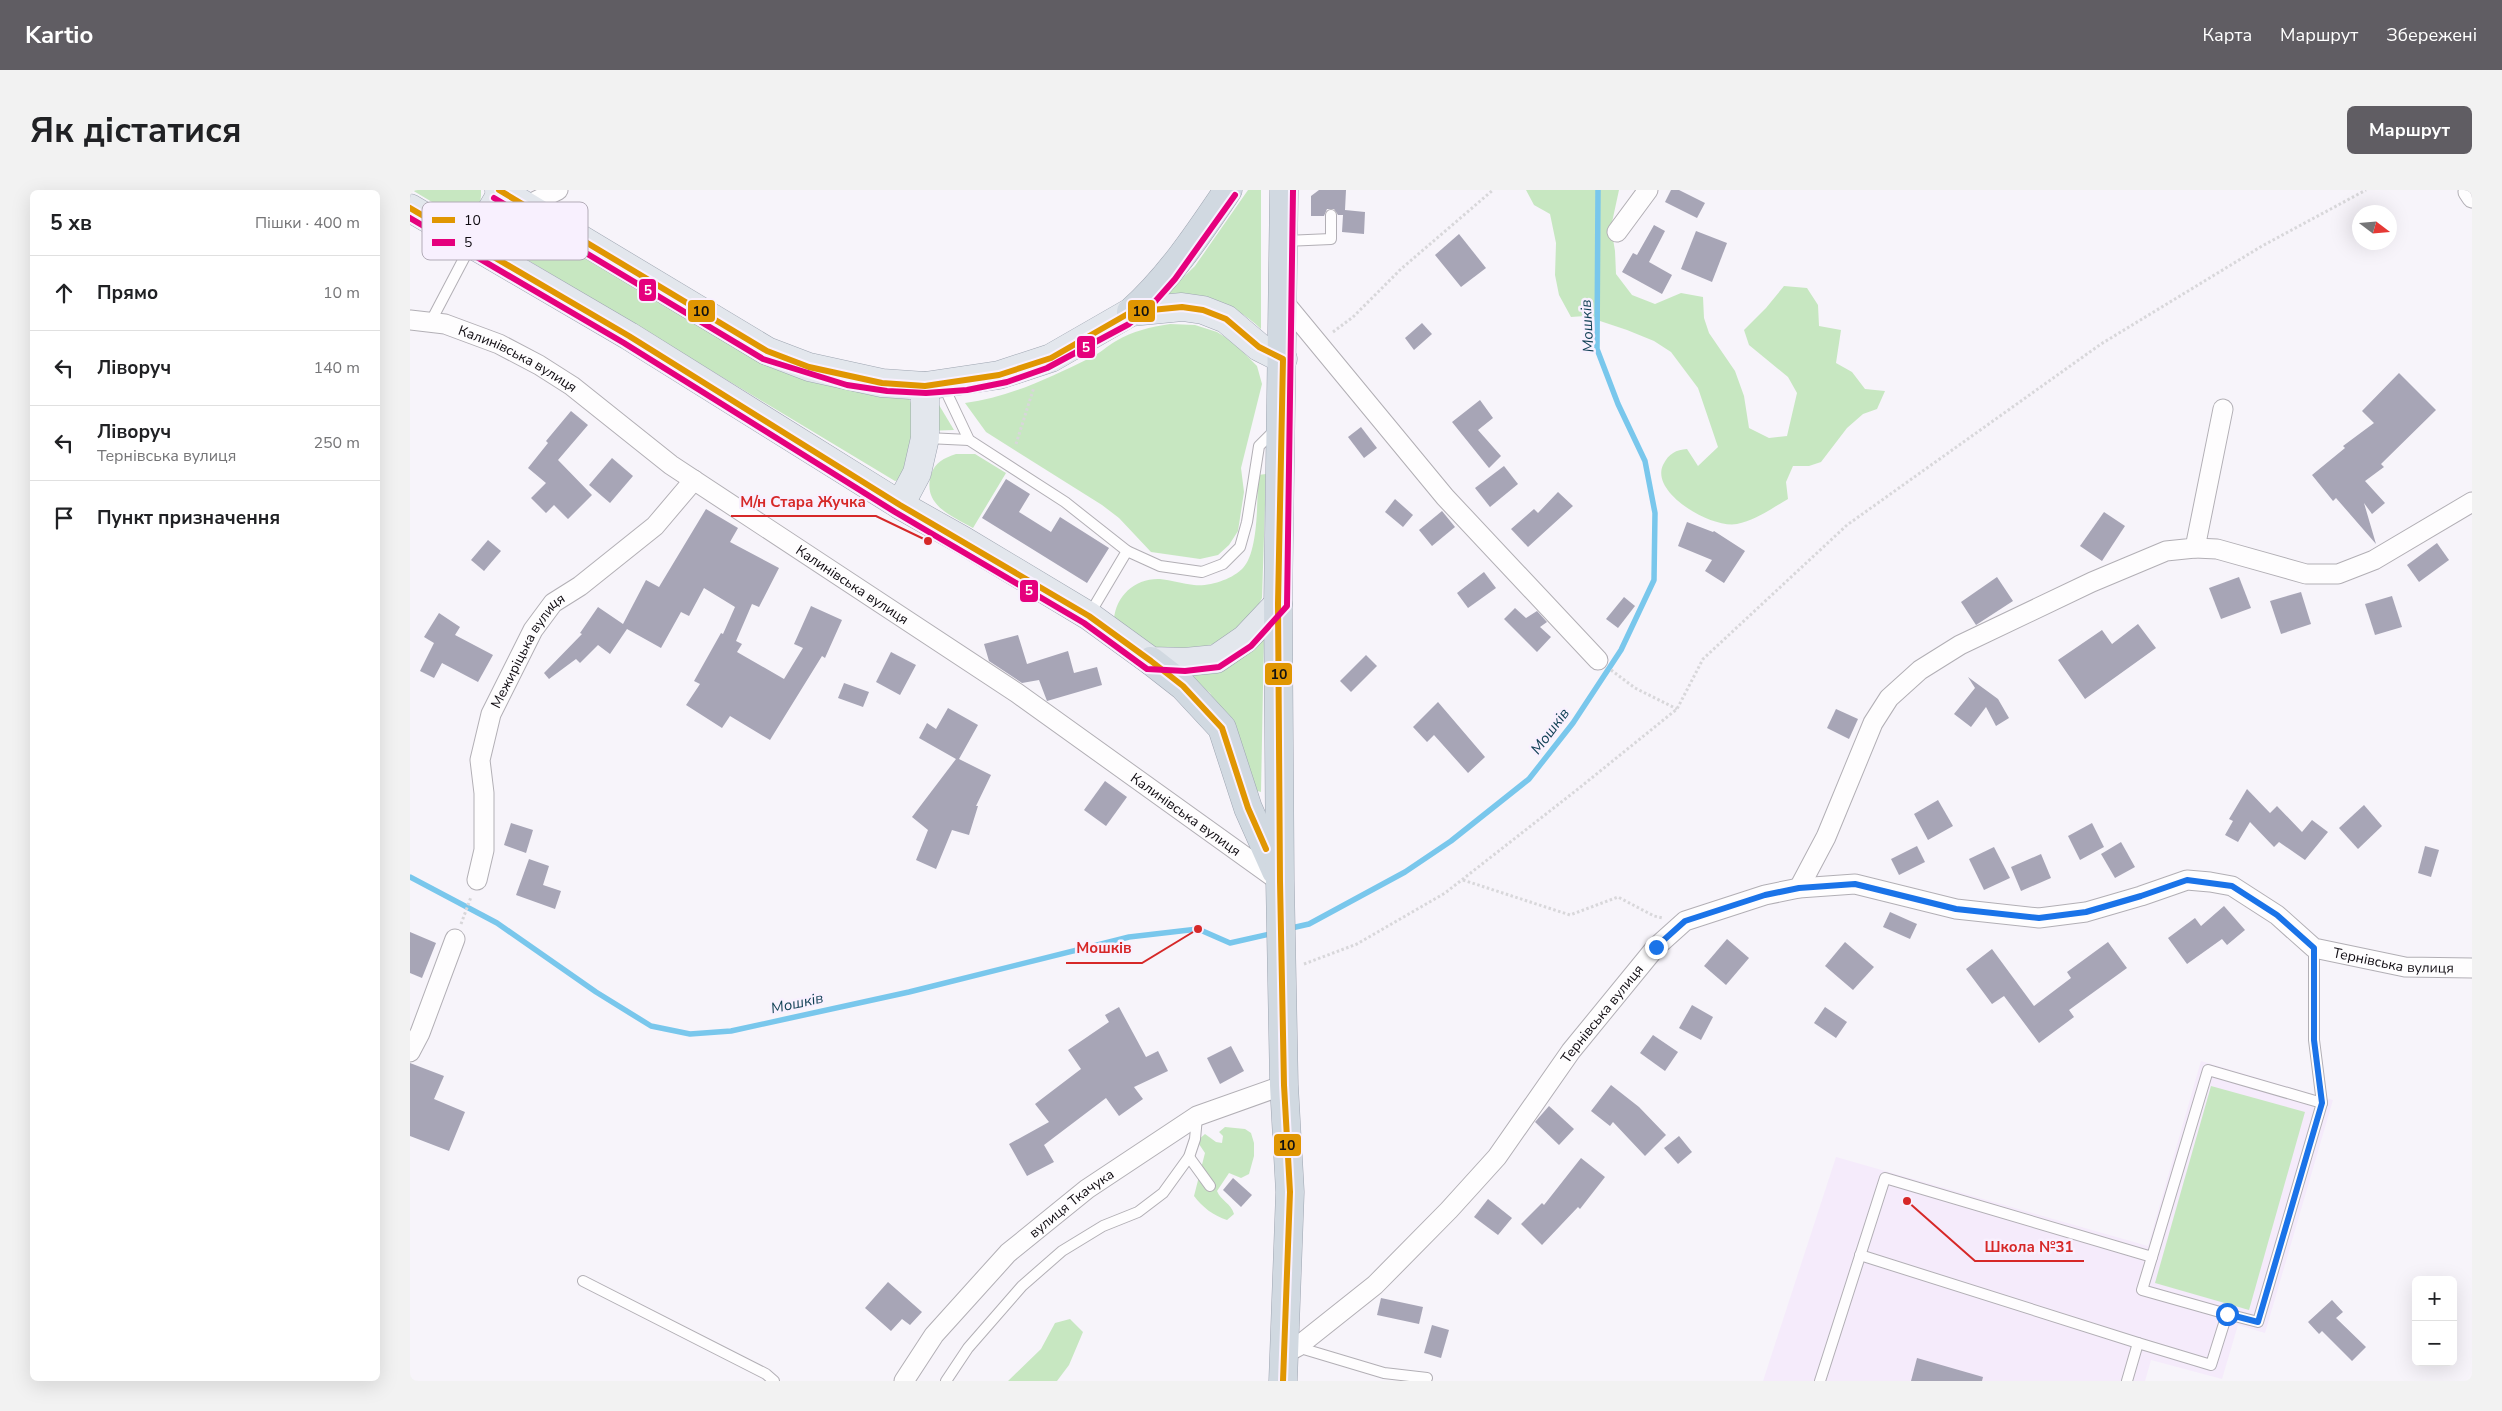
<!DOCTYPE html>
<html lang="uk">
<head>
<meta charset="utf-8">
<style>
  body { margin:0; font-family:"Nunito Sans",sans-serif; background:#f2f2f2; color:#202124 }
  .controls { position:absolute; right:15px; bottom:15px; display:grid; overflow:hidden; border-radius:8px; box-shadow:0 5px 20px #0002 }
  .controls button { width:45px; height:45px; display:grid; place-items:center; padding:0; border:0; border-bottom:1px solid #e0e0e0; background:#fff; color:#202124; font:25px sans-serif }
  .compass { position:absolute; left:1942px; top:15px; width:45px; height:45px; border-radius:50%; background:#fff; box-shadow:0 5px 20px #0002; rotate:106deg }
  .stop { position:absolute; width:15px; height:15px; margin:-11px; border:4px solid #1a73e8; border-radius:50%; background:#fff }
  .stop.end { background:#1a73e8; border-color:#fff; box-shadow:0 1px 5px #0008 }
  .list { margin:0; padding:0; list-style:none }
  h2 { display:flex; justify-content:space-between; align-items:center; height:65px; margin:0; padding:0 20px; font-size:21px }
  h2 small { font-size:16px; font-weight:400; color:#757577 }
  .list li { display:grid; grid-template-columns:32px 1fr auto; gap:15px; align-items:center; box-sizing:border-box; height:75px; padding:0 20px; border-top:1px solid #e0e0e0 }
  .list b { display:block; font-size:19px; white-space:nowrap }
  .list p { margin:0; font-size:16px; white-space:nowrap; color:#757577 }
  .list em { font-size:16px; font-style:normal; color:#757577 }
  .icon { flex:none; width:28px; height:28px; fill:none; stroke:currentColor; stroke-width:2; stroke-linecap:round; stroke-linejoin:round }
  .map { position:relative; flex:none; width:2062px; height:1191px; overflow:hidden; border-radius:8px }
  header { display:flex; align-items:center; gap:30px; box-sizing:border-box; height:70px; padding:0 25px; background:#605d63; color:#fff }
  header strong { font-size:24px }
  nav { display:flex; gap:28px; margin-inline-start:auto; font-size:18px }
  .intro { display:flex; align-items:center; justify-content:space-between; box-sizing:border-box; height:120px; padding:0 30px }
  h1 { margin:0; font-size:35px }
  .button { padding:12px 22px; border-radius:8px; background:#605d63; color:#fff; font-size:18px; font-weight:700 }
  main { display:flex; gap:30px; padding:0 30px }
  aside { flex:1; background:#fff; border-radius:8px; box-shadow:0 5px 20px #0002 }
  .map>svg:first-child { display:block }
  .built { fill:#f5ebfb }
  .green { fill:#c7e7c1 }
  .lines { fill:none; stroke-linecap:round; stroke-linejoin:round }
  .stream { stroke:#79c7ec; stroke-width:5.5 }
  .building { fill:#a7a5b6 }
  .lane-casing { stroke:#b2afb5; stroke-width:12 }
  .street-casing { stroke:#b2afb5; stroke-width:21 }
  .primary-casing { stroke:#9ea5b1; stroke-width:29 }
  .highway-casing { stroke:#9ea5b1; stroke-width:29 }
  .path { stroke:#d8d7da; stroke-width:3; stroke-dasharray:2.5 2.5; stroke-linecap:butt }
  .lane { stroke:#fefdfe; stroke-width:10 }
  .street { stroke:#fefdfe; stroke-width:19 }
  .primary { stroke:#e3e7ed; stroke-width:28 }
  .highway { stroke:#d1d9e1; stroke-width:28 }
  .bus-1-casing { stroke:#f8f0fe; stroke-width:10 }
  .bus-2-casing { stroke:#f8f0fe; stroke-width:10 }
  .bus-1 { stroke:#e09602; stroke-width:6 }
  .bus-2 { stroke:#e5007d; stroke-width:6 }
  .route { stroke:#1a73e8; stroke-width:6 }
  .labels { text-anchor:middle; stroke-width:5; stroke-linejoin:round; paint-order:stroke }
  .street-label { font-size:14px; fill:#0f0b11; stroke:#f8f0fe }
  .water-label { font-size:15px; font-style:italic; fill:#0e3e53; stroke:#f8f0fe }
  .key { fill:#f8f0fe; stroke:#b2abb7; stroke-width:1 }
  .key-label { font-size:14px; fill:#0f0b11 }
  .leader { fill:none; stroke:#d62828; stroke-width:2 }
  .callout-dot { fill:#d62828; stroke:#f8f0fe; stroke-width:2 }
  .callout-label { font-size:15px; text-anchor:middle; font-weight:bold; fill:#d62828; stroke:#f8f0fe; stroke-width:5; stroke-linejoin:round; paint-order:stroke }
  .line-badge { stroke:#f8f0fe; stroke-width:2 }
  .badge-label { font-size:14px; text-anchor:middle; font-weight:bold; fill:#fff }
  .pale-badge-label { font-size:14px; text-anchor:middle; font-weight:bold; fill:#111 }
</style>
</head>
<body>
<header>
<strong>Kartio</strong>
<nav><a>Карта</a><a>Маршрут</a><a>Збережені</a></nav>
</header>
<div class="intro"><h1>Як дістатися</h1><a class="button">Маршрут</a></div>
<main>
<aside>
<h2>5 хв<small>Пішки · 400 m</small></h2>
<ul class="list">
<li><svg class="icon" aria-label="ahead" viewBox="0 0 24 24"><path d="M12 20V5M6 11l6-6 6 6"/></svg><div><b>Прямо</b></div><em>10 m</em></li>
<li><svg class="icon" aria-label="left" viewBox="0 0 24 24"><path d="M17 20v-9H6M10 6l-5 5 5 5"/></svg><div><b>Ліворуч</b></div><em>140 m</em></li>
<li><svg class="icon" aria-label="left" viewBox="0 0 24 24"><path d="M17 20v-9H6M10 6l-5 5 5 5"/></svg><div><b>Ліворуч</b><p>Тернівська вулиця</p></div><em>250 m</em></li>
<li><svg class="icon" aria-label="arrive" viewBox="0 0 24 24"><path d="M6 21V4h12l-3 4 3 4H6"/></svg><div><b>Пункт призначення</b></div></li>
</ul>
</aside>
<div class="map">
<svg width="2062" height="1191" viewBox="0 0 2062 1191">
  <rect width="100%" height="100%" fill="#f7f4fa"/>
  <!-- built -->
  <path class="built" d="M1791,871L1923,910L1855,1143L1828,1135L1812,1189L1741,1170L1735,1191H1353L1426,967L1738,1056Z"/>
  <!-- green -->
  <g class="green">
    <path d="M2,0H71C72,15 66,25 52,30Z"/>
    <path d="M838,0H851V139C821,109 792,111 753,107L785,76Z"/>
    <path d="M1116,0H1209L1201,37L1205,61L1206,84L1222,105L1245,114L1271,103L1293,107L1294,128L1299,143L1325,181L1334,206L1339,238L1359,248L1377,246L1387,203L1378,187L1339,155L1334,140L1356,118L1374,96L1397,98L1408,115L1409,136L1431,140L1426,173L1442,182L1455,199L1475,201L1467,219L1453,224L1437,238L1411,272L1399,276H1383L1376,292L1378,309C1361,319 1346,330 1327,334C1302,339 1240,303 1253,275C1259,263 1266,260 1277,259L1288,276L1308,257L1288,198L1261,162L1244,151L1217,140L1175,126L1161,127L1149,105L1145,85L1146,53L1140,24L1124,15Z"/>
    <path d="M105,19L251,108L499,208C511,234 499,263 492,289L485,291L81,48L89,26Z"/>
    <path d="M760,134L785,135L807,142L823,152L847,176L852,194L831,278L834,302L828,341L819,355L808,365L790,369L741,362L709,328L692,315L576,242L555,213C600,207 639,188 680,168C689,164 697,156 706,151C723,141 740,137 760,134Z"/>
    <path d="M529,215L544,240L516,241Z"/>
    <path d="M546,264H565L596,283L563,338C542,326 512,315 521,285C525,272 534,268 546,264Z"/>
    <path d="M856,284L852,408C845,422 836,435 824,444C808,455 772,465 753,460C734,454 718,442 704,429C706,406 725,388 750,389C761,390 773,394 784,395C799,397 823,389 833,378C849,361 847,308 848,285Z"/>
    <path d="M854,444L851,602L840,599L818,536L800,503L776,483Z"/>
    <path d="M1801,896L1895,922L1839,1120L1745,1093Z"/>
    <path d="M815,937L835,939L841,943L844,953V966L839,984L831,988L819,983L807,1001C811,1011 821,1013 824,1024L817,1030C804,1026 792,1017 784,1006L795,963L787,951L795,944L806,952L812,953L813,946L809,942Z"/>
    <path d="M660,1129L673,1142L659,1175L647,1191H598L631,1159L645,1133Z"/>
  </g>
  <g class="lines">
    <!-- stream -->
    <g class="stream">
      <path d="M0,687L87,733L186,802L241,836L280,844L321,841L499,802L719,747L788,739L820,753L864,743"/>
      <path d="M877,739L899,734L995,682L1041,651L1119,589L1163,533L1211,460L1244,390L1245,323L1235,271L1208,214L1187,159L1188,0"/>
    </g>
  </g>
  <!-- building -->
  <g class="building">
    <path d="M909,0H936L935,20L955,22L954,44L932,42L933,25H928L924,19H917L914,26H901V6Z"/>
    <path d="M1261,0H1269L1295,13L1287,28L1255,12Z"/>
    <path d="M1244,35L1255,41L1239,72L1262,85L1252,104L1212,82L1223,63L1227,65Z"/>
    <path d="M1286,41L1317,53L1302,92L1271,79Z"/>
    <path d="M1049,44L1076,78L1051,97L1025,65Z"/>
    <path d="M1012,133L1022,144L1004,160L995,148Z"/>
    <path d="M1989,183L2026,220L1971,274L1974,277L1955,291L1975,313L1962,324L1954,313L1966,354L1926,308L1923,311L1902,285L1935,258L1933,256L1964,233L1952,221Z"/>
    <path d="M1070,210L1083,228L1068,240L1091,266L1079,278L1042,232Z"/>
    <path d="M161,221L178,235L148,270L182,305L158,329L144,315L136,323L121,308L136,293L118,278L138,253L136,251Z"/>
    <path d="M951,237L967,258L954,268L938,247Z"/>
    <path d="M202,268L223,286L200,313L179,295Z"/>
    <path d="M1094,276L1108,294L1080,317L1065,298Z"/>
    <path d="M596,289L620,304L609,322L641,342L650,327L699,358L677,393L572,328Z"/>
    <path d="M1148,302L1163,316L1118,357L1101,339L1124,319L1128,323Z"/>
    <path d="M985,309L1003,325L993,337L975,322Z"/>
    <path d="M296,319L328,338L320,352L369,378L349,417L342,414L326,451L332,454L327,462L374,489L393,458L384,454L401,416L432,430L415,468L412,466L360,550L320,526L312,538L276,515L290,494L284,491L311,443L313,444L325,417L294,398L279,426L271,422L251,458L217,439L200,464L188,455L170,473L166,469L139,489L134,483L172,444L170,443L188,417L213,434L236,390L249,397Z"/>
    <path d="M1032,321L1045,337L1022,356L1009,340Z"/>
    <path d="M1694,322L1715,336L1692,371L1670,356Z"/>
    <path d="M1277,332L1303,342L1304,341L1335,361L1314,393L1295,381L1302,370L1268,356Z"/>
    <path d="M78,350L91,361L74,381L61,370Z"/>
    <path d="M2027,353L2039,370L2009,392L1997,375Z"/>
    <path d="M1074,382L1086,398L1058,418L1047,403Z"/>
    <path d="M1587,387L1603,411L1566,435L1551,412Z"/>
    <path d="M1829,387L1841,418L1811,429L1799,398Z"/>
    <path d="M1891,402L1901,434L1871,444L1860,411Z"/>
    <path d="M1982,406L1992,437L1965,445L1955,414Z"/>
    <path d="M1214,407L1225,416L1208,438L1196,429Z"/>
    <path d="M1105,418L1116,428L1127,421L1137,432L1130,437L1141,447L1127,462L1094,429Z"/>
    <path d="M29,423L50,437L45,445L83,465L68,492L32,473L24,488L10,481L24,453L14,447Z"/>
    <path d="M1728,434L1746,458L1675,509L1648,470L1692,440L1702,454Z"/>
    <path d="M608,445L617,474L658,461L664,483L687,477L692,495L637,511L629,490L612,493L579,471L574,454Z"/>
    <path d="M481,462L506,475L490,505L466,492Z"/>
    <path d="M956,465L967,476L941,502L930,491Z"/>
    <path d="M1558,487L1588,509L1599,528L1586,536L1576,517L1561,537L1544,524L1565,498Z"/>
    <path d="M434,493L459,502L453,517L428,508Z"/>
    <path d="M1028,512L1075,567L1058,583L1024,545L1017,552L1003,537Z"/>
    <path d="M538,518L568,535L549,569L581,585L566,616H568L559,645L542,640L526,679L506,670L518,640L502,627L546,569L509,548L517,533L526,539Z"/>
    <path d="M1426,519L1448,529L1439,549L1417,538Z"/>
    <path d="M695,591L717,607L696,636L674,620Z"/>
    <path d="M1837,599L1860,623L1867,616L1892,642L1902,630L1918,642L1895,670L1869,652L1864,657L1840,632L1828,652L1815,645L1823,631L1819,629Z"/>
    <path d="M1528,610L1543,636L1518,650L1504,624Z"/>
    <path d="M1954,615L1972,636L1948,659L1929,638Z"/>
    <path d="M101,633L123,640L116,663L94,655Z"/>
    <path d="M1682,633L1694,657L1670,670L1658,646Z"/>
    <path d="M1711,652L1725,677L1705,688L1691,664Z"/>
    <path d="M1507,656L1515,672L1489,685L1481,669Z"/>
    <path d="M2015,656L2029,660L2021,687L2008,683Z"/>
    <path d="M1584,657L1600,688L1574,700L1559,669Z"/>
    <path d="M1631,664L1641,688L1611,701L1601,677Z"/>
    <path d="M119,669L139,676L133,695L151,701L145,719L106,705Z"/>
    <path d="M1814,716L1835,740L1817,755L1812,749L1777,774L1758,748L1785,728L1791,736Z"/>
    <path d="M1480,722L1507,734L1500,749L1473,737Z"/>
    <path d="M0,742L26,753L12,788L0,783Z"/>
    <path d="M1317,749L1339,768L1316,795L1294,776Z"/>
    <path d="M1435,752L1464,777L1443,800L1415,776Z"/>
    <path d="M1698,752L1717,778L1659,820L1664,827L1629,853L1594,806L1582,814L1556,779L1582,759L1624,816L1661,788L1657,782Z"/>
    <path d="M1282,815L1303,827L1291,850L1269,838Z"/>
    <path d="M709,817L736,867L748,861L758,881L724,897L733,909L709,926L696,908L634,955L644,972L617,986L599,954L639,932L625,914L671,879L658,860L699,832L695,825Z"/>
    <path d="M1415,817L1437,832L1426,848L1404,833Z"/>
    <path d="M1243,845L1268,862L1255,881L1230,863Z"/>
    <path d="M821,856L834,881L810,894L797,868Z"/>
    <path d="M0,873L34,886L24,909L55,922L39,961L0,946Z"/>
    <path d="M1201,895L1229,917L1256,945L1235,966L1203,932L1200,936L1181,921Z"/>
    <path d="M1139,916L1164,939L1149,955L1125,932Z"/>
    <path d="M1269,946L1282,962L1268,974L1254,958Z"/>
    <path d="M1171,968L1195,987L1170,1019L1168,1017L1132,1055L1111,1034L1132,1013L1134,1015Z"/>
    <path d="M823,988L842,1005L831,1017L813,1000Z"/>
    <path d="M1078,1009L1102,1028L1088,1045L1064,1027Z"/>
    <path d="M478,1092L512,1122L500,1135L492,1129L481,1141L455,1118Z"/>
    <path d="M971,1108L1013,1117L1009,1134L967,1125Z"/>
    <path d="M1922,1110L1933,1122L1926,1128L1956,1157L1942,1171L1912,1141L1909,1144L1898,1132Z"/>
    <path d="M1022,1135L1039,1140L1031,1168L1014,1163Z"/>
    <path d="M1507,1168L1573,1187L1572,1191H1501Z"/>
  </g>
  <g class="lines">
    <defs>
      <g id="lane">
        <path d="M875,51L921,49V25"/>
        <path d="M20,133L61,55"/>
        <path d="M533,195L559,250L655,312L717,361L750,376L792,382L813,374L830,357L837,332L849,256L865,240"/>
        <path d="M517,248L559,250"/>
        <path d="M679,425L717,361"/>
        <path d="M1904,758V850L1912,913"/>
        <path d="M779,967L800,996"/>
        <path d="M1450,1065L1728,1153"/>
        <path d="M1742,1067L1732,1100L1817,1124"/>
        <path d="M173,1091L356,1184L364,1191"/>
        <path d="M887,1157L974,1183L1017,1188"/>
        <path d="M536,1191L558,1158L612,1096L652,1061L693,1036L728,1022L753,1003L779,967L785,949L787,927"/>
        <path d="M1410,1191L1475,988L1742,1067L1798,880L1912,913L1848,1132L1817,1124L1801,1175L1728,1153L1717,1191"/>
      </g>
      <g id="street">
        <path d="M2058,2L2062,8"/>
        <path d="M116,16L148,0"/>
        <path d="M1207,42L1238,0"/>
        <path d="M874,112L1035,307L1188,470"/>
        <path id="s1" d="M0,130L35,134L89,154L129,175L162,196L261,275L607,503L869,691"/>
        <path d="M1785,358L1807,359L1896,384H1928L1964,370L2062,312"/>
        <path id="s2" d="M67,690L74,660V603L70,570L81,524L123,440L143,413L170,396L245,336L284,290"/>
        <path d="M1389,698L1416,647L1463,533L1479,508L1510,480L1550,455L1682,392L1756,361L1785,358L1813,219"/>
        <path d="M0,862L10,843L45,749"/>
        <path id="s3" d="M874,1164L887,1157L965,1095L1039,1020L1087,967L1161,861L1246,757L1275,731L1355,705L1389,698L1445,694L1546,719L1629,728L1676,722L1731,706L1777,690L1800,692L1822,696L1867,725L1904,758L1995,777L2062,778"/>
        <path id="s4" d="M494,1191L524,1145L598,1063L677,999L787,926L874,895"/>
      </g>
      <g id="primary">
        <path d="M89,0L357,161L399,177L472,193L515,196L589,185L641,168L721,122L772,117L793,120L816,129L849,157L873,169"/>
        <path d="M0,18L219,146L490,315L554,351L679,426L741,471L775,472L806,469L835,449L868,414"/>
        <path d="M61,55L92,2"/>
        <path d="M490,315L507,283L515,248V196"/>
      </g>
      <g id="highway">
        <path d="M721,122C760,87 789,43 818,0"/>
        <path d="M741,471L773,496L812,538L838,618L866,681"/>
        <path d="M873,1191L880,1002L874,895L870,691L868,414L874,0"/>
      </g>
    </defs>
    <!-- lane casing -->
    <use href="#lane" class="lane-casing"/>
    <!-- street casing -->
    <use href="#street" class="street-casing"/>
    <!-- primary casing -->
    <use href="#primary" class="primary-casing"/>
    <!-- highway casing -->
    <use href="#highway" class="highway-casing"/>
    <!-- path -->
    <g class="path">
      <path d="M923,142L943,127L991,79L1083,0"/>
      <path d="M606,254L624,197"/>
      <path d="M1201,480L1225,498L1267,519"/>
      <path d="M1053,690L1160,725L1208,707L1244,726L1253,728"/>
      <path d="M51,734L61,707"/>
      <path d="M894,774L947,754L1035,703L1168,599L1267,519L1293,469L1437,335L1691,154L1852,56L1956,0"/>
    </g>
    <!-- lane -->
    <use href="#lane" class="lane"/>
    <!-- street -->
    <use href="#street" class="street"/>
    <!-- primary -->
    <use href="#primary" class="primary"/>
    <!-- highway -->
    <use href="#highway" class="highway"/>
    <defs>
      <g id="bus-1">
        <path d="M89,0L357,161L399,177L472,193L515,196L589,185L641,168L721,122L772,117L793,120L816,129L849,157L873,169L868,414L870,691L874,895L880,1002L873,1191"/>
        <path d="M0,18L219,146L490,315L679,426L741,471L773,496L812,538L838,618L856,659"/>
      </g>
      <g id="bus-2">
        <path d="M84,8L353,169L437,195L477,201L516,203L557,200L597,192L637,178L719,134L742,115L765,89L825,5"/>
        <path d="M0,28L214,153L485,322L674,433L737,479L775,481L809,477L841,456L877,416L883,0"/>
      </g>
    </defs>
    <!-- bus-1 casing -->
    <use href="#bus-1" class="bus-1-casing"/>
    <!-- bus-2 casing -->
    <use href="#bus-2" class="bus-2-casing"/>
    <!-- bus-1 -->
    <use href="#bus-1" class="bus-1"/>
    <!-- bus-2 -->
    <use href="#bus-2" class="bus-2"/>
  </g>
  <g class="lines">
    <!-- route -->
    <path class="route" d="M1246,757L1275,731L1355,705L1389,698L1445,694L1546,719L1629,728L1676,722L1731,706L1777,690L1822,696L1867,725L1904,758V850L1912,913L1848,1132L1817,1124"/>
  </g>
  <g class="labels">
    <!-- street labels -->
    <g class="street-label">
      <text dy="5" stroke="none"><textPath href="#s1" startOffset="116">Калинівська вулиця</textPath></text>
      <text dy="5" stroke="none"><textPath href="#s1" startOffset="521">Калинівська вулиця</textPath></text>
      <text dy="5" stroke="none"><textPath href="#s2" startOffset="242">Межиріцька вулиця</textPath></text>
      <text dy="5" stroke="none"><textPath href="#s1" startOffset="926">Калинівська вулиця</textPath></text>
      <text dy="5" stroke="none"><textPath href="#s3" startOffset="1339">Тернівська вулиця</textPath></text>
      <text dy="5" stroke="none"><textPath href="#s3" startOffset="469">Тернівська вулиця</textPath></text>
      <text dy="5" stroke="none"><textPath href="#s4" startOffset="246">вулиця Ткачука</textPath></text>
    </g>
    <!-- water labels -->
    <g class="water-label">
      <text transform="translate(1177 136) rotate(-93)" y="5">Мошків</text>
      <text transform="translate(1140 541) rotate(-53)" y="5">Мошків</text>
      <text transform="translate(387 813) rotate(-12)" y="5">Мошків</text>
    </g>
  </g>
  <!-- legend -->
  <rect x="12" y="12" width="166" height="58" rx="8" class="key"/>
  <rect x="22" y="27" width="23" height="6" fill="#e09602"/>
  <rect x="22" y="49" width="23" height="7" fill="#e5007d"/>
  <g class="key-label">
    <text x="54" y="35">10</text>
    <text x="54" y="57">5</text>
  </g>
  <!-- callouts -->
  <path class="leader" d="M518 351L466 326H321M788 739L732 773H656M1497 1011L1565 1071H1674"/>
  <g class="callout-dot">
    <circle cx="518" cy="351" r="5"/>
    <circle cx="788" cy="739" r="5"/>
    <circle cx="1497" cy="1011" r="5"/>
  </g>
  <g class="callout-label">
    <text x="393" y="317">М/н Стара Жучка</text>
    <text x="694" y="763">Мошків</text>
    <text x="1619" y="1062">Школа №31</text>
  </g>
  <g class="line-badge">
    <rect x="228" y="88" width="19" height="24" rx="5" fill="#e5007d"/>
    <rect x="717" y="109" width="29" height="24" rx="5" fill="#e09602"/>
    <rect x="277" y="109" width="29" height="24" rx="5" fill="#e09602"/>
    <rect x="666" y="145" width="20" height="24" rx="5" fill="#e5007d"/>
    <rect x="609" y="389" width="20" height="24" rx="5" fill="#e5007d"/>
    <rect x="854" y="472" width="29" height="24" rx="5" fill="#e09602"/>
    <rect x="863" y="943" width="29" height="24" rx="5" fill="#e09602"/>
  </g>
  <g class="badge-label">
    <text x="238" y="105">5</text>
    <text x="676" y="162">5</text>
    <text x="619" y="405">5</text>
  </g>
  <g class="pale-badge-label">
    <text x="731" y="126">10</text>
    <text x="291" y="126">10</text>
    <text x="869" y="489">10</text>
    <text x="877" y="960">10</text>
  </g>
</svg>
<div class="controls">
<button>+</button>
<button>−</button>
</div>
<svg class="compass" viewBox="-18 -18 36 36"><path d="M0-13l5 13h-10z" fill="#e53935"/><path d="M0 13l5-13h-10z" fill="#757577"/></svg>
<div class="stop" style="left:1817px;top:1124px"></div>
<div class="stop end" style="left:1246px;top:757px"></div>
</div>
</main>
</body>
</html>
